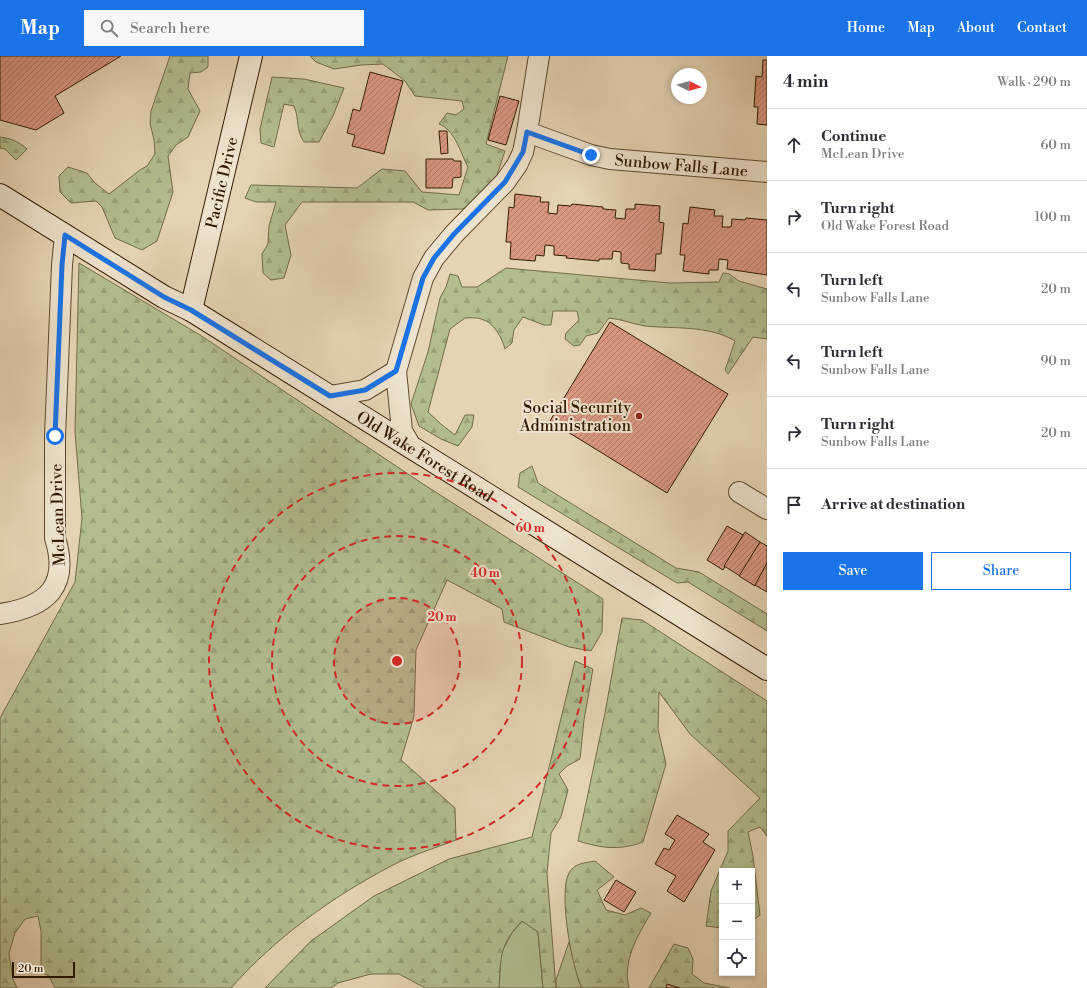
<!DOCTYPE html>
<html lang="en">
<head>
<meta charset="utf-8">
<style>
  body { margin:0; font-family:"Libre Bodoni",serif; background:#f7f7f7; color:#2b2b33 }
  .controls { position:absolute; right:12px; bottom:12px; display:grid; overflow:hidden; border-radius:0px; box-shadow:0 2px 6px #0003 }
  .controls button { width:36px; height:36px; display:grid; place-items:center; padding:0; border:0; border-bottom:1px solid #e1e1e2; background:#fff; color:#2b2b33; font:20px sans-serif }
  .compass { position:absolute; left:671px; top:12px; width:36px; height:36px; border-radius:50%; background:#fff; box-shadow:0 2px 6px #0003; rotate:95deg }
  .scale { position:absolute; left:12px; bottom:10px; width:63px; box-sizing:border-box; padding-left:4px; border:2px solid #311b00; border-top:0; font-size:11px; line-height:14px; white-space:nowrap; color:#311b00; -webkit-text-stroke:3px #eee3ce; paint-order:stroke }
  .stop { position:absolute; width:12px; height:12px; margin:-9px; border:3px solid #1a73e8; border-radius:50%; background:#fff }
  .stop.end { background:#1a73e8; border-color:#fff; box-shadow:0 1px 4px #0008 }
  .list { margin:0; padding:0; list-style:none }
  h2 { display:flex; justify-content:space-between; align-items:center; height:52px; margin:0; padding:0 16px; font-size:17px }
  h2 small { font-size:13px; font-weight:400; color:#7c7c81 }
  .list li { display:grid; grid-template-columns:26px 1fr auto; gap:12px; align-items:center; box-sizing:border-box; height:72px; padding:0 16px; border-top:1px solid #e1e1e2 }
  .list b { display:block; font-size:15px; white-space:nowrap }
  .list p { margin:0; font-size:13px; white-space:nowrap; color:#7c7c81 }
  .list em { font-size:13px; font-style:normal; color:#7c7c81 }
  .actions { display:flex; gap:8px; padding:12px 16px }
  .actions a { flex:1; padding:9px 0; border:1px solid #1a73e8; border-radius:0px; text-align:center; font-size:14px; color:#1a73e8 }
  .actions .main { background:#1a73e8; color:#fff }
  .icon { flex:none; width:22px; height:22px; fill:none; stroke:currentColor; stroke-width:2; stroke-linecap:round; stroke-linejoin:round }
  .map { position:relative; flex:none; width:767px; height:932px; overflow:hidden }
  header { display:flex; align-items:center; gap:24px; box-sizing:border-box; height:56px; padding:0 20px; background:#1a73e8; color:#fff }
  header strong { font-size:19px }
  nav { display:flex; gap:22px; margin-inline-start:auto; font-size:14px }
  .search { width:280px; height:36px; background:#f7f7f7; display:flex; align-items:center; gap:10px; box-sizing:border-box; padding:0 14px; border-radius:0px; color:#7c7c81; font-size:15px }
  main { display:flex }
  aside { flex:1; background:#fff }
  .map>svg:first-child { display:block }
  .green { fill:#b2bd8f; stroke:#726c48 }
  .forest { fill:url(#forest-firs); stroke:#726c48 }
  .building { fill:url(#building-hatch); stroke:#311b00 }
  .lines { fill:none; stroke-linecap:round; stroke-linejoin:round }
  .street-casing { stroke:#5e492d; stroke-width:22 }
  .secondary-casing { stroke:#311b00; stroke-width:24 }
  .street { stroke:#eee3ce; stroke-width:20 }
  .secondary { stroke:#eee3ce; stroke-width:22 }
  .route { stroke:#1a73e8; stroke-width:5 }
  .ring { fill:none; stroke:#d62828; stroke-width:2; stroke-dasharray:7 5 }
  .poi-dot { fill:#8f2418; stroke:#eee3ce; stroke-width:1.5 }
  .labels { text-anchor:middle; stroke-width:4; stroke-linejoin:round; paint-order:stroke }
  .street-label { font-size:16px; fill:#311b00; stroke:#eee3ce }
  .poi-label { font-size:16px; fill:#311b00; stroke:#eee3ce; text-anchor:end }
  .centre { fill:#d62828; stroke:#eee3ce; stroke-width:2 }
  .ring-label { font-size:12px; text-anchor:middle; font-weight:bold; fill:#d62828; stroke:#eee3ce; stroke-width:4; stroke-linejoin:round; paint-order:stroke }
</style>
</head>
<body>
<header>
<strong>Map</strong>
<div class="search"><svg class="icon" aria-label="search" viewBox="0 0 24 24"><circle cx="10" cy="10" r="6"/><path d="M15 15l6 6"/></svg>Search here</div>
<nav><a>Home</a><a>Map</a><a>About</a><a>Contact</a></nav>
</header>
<main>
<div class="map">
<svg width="767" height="932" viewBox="0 0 767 932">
  <defs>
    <pattern id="forest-firs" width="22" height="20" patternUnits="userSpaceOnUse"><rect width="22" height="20" fill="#b2bd8f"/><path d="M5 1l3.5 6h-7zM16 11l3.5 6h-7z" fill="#9aa27a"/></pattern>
    <pattern id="building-hatch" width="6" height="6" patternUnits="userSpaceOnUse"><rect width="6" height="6" fill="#db9883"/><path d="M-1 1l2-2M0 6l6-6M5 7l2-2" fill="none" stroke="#b27b69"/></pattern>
  </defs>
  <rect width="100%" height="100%" fill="#e5d4b4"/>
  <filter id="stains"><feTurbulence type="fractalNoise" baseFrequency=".005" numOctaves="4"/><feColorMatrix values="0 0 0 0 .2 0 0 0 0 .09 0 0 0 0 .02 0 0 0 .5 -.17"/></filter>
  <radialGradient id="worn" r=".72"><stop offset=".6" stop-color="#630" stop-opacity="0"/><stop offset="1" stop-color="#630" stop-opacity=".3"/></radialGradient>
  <!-- green -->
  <g class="green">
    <path d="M522,865L538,876L543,932H499L501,897L512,877Z"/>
    <path d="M569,886L578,923L582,932H556V924Z"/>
  </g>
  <!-- forest -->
  <g class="forest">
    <path d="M170,0H208V11L201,16L190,17L188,33L200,55L188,81L176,89L168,100L173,136L157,185L142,194L115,182L102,151L96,145L71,147L60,136L59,120L68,111L87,117L95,127L109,138L140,114L147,110L155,98L154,84L150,67L151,55Z"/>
    <path d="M310,0H508L486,88L505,95L497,119L483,139L463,153L428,154L413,146H302L285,169L291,199L284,222L271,224L263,217L262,198L268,188L269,170L276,146H256L245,142L251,129L357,132L382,113L405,115L422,136L459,139L468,111C460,96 455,74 439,68L447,57L456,59L464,53L462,45L415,40L405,25L383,8L361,9L334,13L316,6Z"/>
    <path d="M272,21L304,23L344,32L333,60L319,86H304C295,72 300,65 294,50L284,48L274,91L261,87L260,73Z"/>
    <path d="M0,81C11,82 19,86 27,93L16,104L5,93L0,92Z"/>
    <path d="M79,207L200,279L423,428L603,543L602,576L591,595L569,591L504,566L502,553L447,524L416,594L414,660L401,704L455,752L456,784C435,792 412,799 391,810C332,841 275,882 231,932H55L49,920L41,916V875L38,860L25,863L15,877L9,897L13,923L17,932H0V662L75,526L82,462L75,376Z"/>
    <path d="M506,212L670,227L719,226L723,217L729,218L739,225L767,233V283L753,281L728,318L725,314L735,285C709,269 674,273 645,270C633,268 621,263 609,262L598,277L586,280L580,289L574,290L565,283L566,277L579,264L577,255H553L551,269H544L523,261L514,274L512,287L505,293C502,282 494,266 481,263C477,261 470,262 465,262L450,273L428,356L442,369L455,379L465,359H474L472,371L458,390L441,383L419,370L411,348L428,296L440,242L446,231L450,218L458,220L462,231H477Z"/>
    <path d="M532,410L538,427L676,512L699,516L767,558V575L688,526L677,527L518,431L520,417Z"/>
    <path d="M622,562L642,564L767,645V780L760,771L748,776L753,800L760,859L752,865V815H722V872L706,870L711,835L728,795V775L760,742L690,678L659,636L658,673L666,708L643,786C618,795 602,792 578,785L605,657Z"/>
    <path d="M575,605L593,613L584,664L580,703L567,710L559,718L568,734L561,761L551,777L547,817L556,932H543L538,876L522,865C499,889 501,901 499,932H425L399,918H371L338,927L331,932H265L311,885L374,840L449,803L532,781Z"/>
    <path d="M595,805L614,821L597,834L606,854L625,859L641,852L651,857C638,879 622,905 629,932H582C572,912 558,837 569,817C574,807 585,807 595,805Z"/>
    <path d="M674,888L688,892L693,903L692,918L704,927L730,932H649Z"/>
  </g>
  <!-- building -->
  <g class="building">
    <path d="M0,0H121L55,40L64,57L36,74L0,64Z"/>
    <path d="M763,4H767V69L757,68L758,51H754L756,20L762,21Z"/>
    <path d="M370,16L403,25L384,98L352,90L355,79L347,77L353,53L360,55Z"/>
    <path d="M500,40L519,45L506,89L488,84Z"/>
    <path d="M439,75H447L448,97L441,98Z"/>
    <path d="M426,103H453L454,105H461V121L453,122L452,132H426Z"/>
    <path d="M515,138L541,141L540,146H549L548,157L557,158L558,149L571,150L572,148L603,151V153L616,154L615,162L625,163L626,153H635V148L660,150L659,166L664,167L661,198H656L655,215L629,213V208L621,207V196L613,195L612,203H599V205L566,202L567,200L554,199V190L545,189L544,200L536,199L535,205L510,203L511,186H506L509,151L514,152Z"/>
    <path d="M690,151L715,154L714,160H723L722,171H731L732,163L745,164L746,162L767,164V219L727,213L728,204L719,203L718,214H709V218L683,215L685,199H680L683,167L688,168Z"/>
    <path d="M610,266L728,338L667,437L550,365Z"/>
    <path d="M727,470L743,479L723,514L707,504Z"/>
    <path d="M745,476L760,486L740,520L724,510Z"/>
    <path d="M760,486L767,490V507L755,530L739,520Z"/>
    <path d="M767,507V536L755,529Z"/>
    <path d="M677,759L709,778L703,786L715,794L684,846L667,835L676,820L655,808L664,792L669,794L675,784L665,778Z"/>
    <path d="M616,824L636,836L624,856L604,844Z"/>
    <path d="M667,928L680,932H666Z"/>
  </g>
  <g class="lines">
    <defs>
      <g id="street">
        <path id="s1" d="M527,76L591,99L610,103L767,116"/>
        <path d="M330,340L365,334L396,315"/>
        <path d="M412,392L402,375L396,315L423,222L434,202L454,178L505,126L517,109L523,96L527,76L539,0"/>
        <path d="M739,436L767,453"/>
        <path d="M0,558C47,551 70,530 55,482V380L62,209L65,179"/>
      </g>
      <g id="secondary">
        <path id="s2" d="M0,139L164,241L191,254L767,613"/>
        <path id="s3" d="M191,254L251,0"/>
      </g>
    </defs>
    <!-- street casing -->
    <use href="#street" class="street-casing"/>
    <!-- secondary casing -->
    <use href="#secondary" class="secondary-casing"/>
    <!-- street -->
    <use href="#street" class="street"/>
    <!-- secondary -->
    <use href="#secondary" class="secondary"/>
  </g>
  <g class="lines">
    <!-- route -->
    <path class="route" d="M55,380L62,209L65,179L164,241L191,254L330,340L365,334L396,315L423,222L434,202L454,178L505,126L523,96L527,76L591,99"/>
  </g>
  <!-- distance rings -->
  <circle cx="397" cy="605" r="63" fill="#d62828" fill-opacity=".12"/>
  <g class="ring">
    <circle cx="397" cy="605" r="63"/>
    <circle cx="397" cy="605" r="125"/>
    <circle cx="397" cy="605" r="188"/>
  </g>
  <!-- markers -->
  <circle class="poi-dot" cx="639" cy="360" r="4"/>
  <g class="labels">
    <!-- street labels -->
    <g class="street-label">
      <text dy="6" stroke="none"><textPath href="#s1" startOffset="159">Sunbow Falls Lane</textPath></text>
      <text dy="6" stroke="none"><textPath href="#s3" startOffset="131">Pacific Drive</textPath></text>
      <text dy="6" stroke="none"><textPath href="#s2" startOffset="499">Old Wake Forest Road</textPath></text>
      <text transform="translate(57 459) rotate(-92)" y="6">McLean Drive</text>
    </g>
    <!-- poi labels -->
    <g class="poi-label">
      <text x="631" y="357">Social Security<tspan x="631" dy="18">Administration</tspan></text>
    </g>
  </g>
  <circle cx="397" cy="605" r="6" class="centre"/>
  <g class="ring-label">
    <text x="530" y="476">60 m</text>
    <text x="485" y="521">40 m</text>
    <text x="442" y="565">20 m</text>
  </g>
  <rect width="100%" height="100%" filter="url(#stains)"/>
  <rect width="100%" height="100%" fill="url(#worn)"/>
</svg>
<div class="controls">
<button>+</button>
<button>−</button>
<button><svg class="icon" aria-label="locate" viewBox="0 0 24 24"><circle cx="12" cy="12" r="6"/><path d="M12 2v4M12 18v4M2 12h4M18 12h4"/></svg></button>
</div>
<svg class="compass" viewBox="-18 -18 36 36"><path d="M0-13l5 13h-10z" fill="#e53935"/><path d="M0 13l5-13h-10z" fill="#7c7c81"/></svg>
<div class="scale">20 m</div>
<div class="stop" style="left:55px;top:380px"></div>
<div class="stop end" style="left:591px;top:99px"></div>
</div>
<aside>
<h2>4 min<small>Walk · 290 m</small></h2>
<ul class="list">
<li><svg class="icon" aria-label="ahead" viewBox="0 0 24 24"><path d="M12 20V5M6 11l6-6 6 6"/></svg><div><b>Continue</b><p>McLean Drive</p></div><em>60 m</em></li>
<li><svg class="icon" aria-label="right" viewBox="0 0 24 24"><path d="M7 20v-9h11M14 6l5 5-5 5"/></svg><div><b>Turn right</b><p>Old Wake Forest Road</p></div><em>100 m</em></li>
<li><svg class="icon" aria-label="left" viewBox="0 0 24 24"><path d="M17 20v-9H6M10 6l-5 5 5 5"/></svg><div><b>Turn left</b><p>Sunbow Falls Lane</p></div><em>20 m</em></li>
<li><svg class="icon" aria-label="left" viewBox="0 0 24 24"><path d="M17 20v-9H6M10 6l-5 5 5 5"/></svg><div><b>Turn left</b><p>Sunbow Falls Lane</p></div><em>90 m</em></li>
<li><svg class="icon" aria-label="right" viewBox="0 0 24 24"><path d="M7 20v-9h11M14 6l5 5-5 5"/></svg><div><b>Turn right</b><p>Sunbow Falls Lane</p></div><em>20 m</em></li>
<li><svg class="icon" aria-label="arrive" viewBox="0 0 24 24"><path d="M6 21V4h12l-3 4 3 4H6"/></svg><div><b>Arrive at destination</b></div></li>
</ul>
<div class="actions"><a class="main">Save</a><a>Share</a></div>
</aside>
</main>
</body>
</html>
